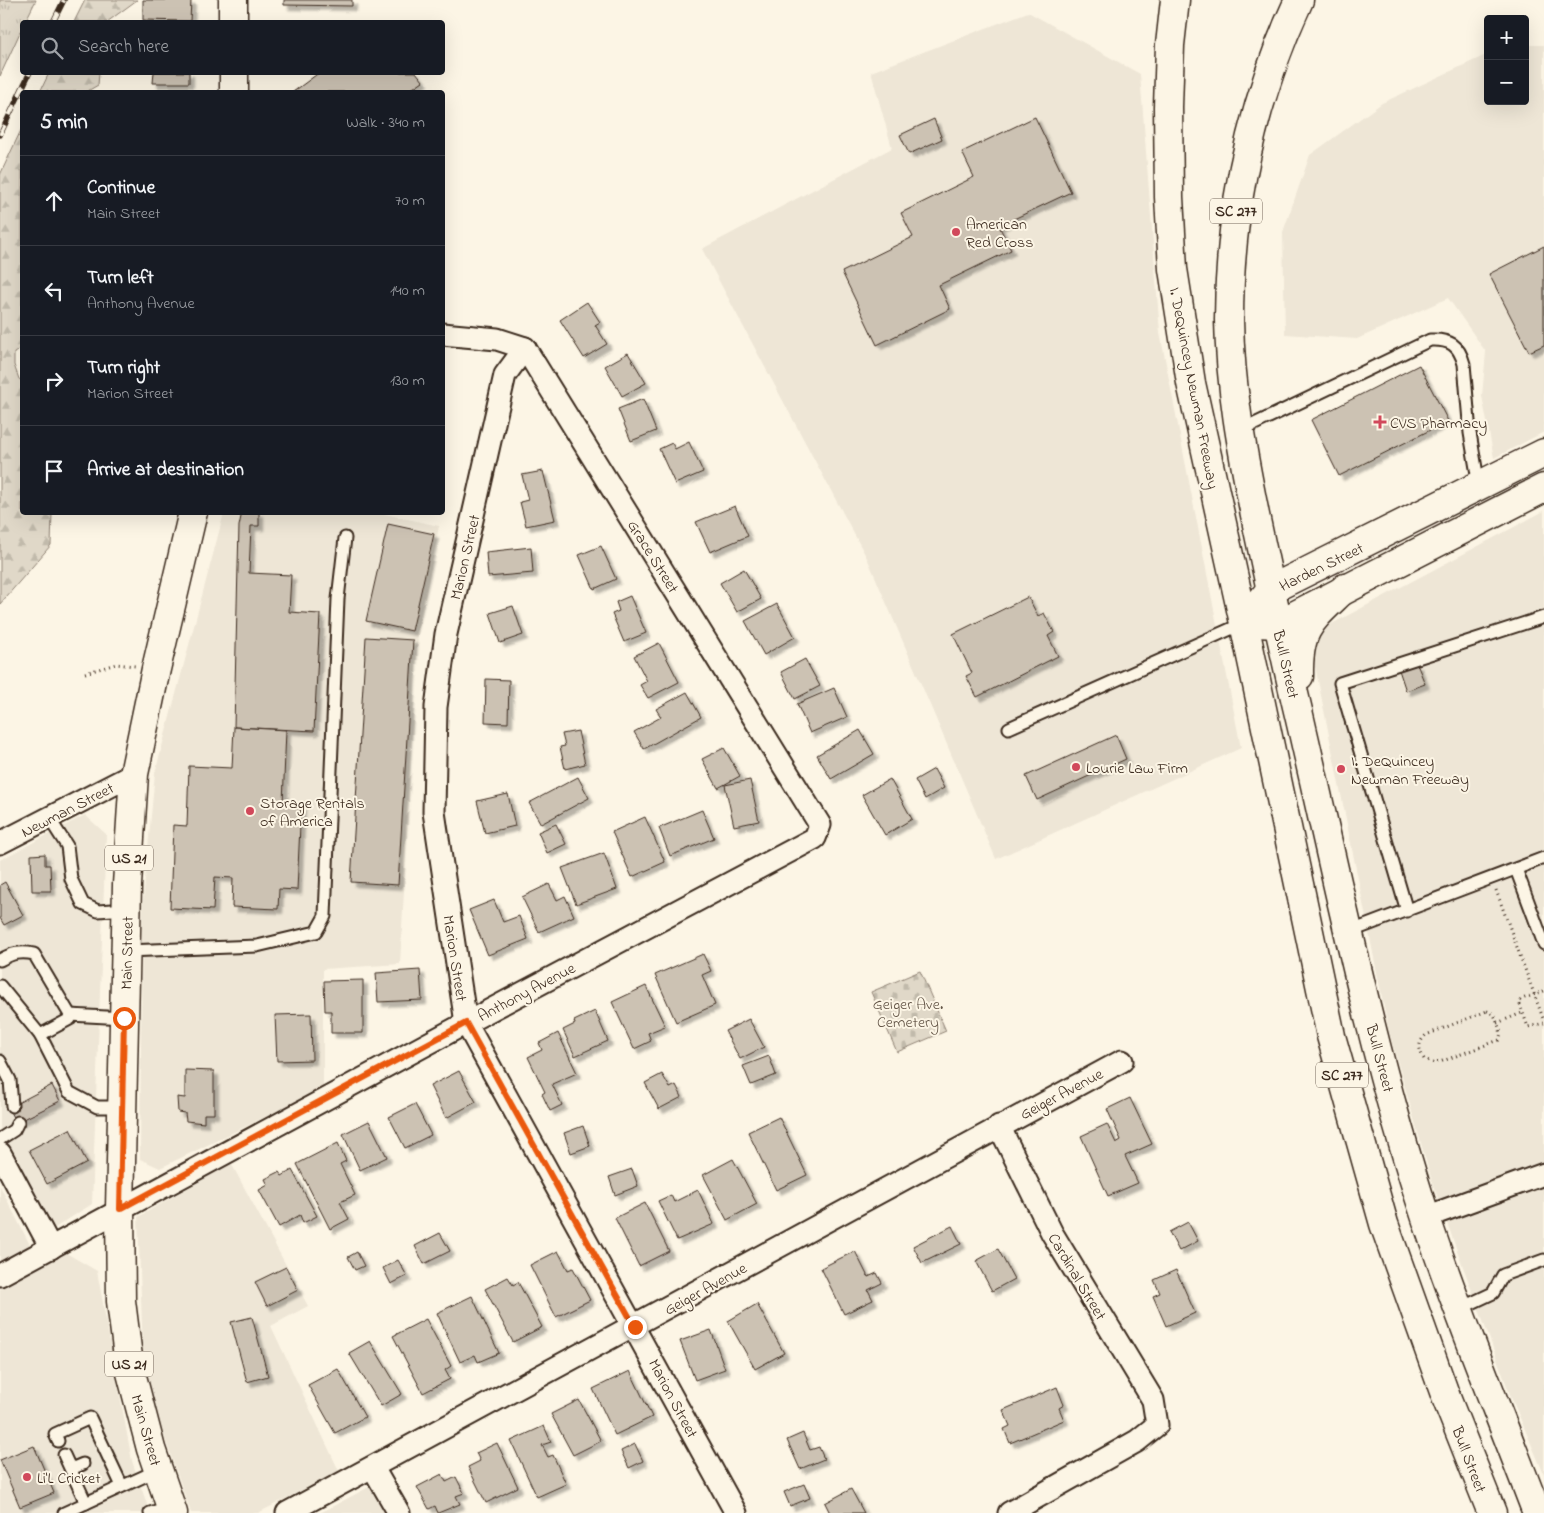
<!DOCTYPE html>
<html lang="en">
<head>
<meta charset="utf-8">
<style>
  body { margin:0; font-family:"Indie Flower",sans-serif; background:#242831; color:#f1f3f6 }
  .controls { position:absolute; right:15px; top:15px; display:grid; overflow:hidden; border-radius:5px; box-shadow:0 5px 20px #0002 }
  .controls button { width:45px; height:45px; display:grid; place-items:center; padding:0; border:0; border-bottom:1px solid #363941; background:#171b24; color:#f1f3f6; font:25px sans-serif }
  .stop { position:absolute; width:15px; height:15px; margin:-11px; border:4px solid #ea580c; border-radius:50%; background:#fff }
  .stop.end { background:#ea580c; border-color:#fff; box-shadow:0 1px 5px #0008 }
  .list { margin:0; padding:0; list-style:none }
  h2 { display:flex; justify-content:space-between; align-items:center; height:65px; margin:0; padding:0 20px; font-size:21px }
  h2 small { font-size:16px; font-weight:400; color:#9ea1a6 }
  .list li { display:grid; grid-template-columns:32px 1fr auto; gap:15px; align-items:center; box-sizing:border-box; height:90px; padding:0 20px; border-top:1px solid #363941 }
  .list b { display:block; font-size:19px; white-space:nowrap }
  .list p { margin:0; font-size:16px; white-space:nowrap; color:#9ea1a6 }
  .list em { font-size:16px; font-style:normal; color:#9ea1a6 }
  .icon { flex:none; width:28px; height:28px; fill:none; stroke:currentColor; stroke-width:2; stroke-linecap:round; stroke-linejoin:round }
  .map { position:relative; flex:none; width:1544px; height:1513px; overflow:hidden }
  .search { position:absolute; background:#171b24; box-shadow:0 5px 20px #0002; left:20px; top:20px; width:425px; height:55px; display:flex; align-items:center; gap:12px; box-sizing:border-box; padding:0 18px; border-radius:5px; color:#9ea1a6; font-size:19px }
  .panel { position:absolute; background:#171b24; box-shadow:0 5px 20px #0002; left:20px; top:90px; width:425px; height:425px; border-radius:5px }
  .map>svg:first-child { display:block }
  .built { fill:#eee6d6 }
  .forest { fill:url(#forest-firs); stroke:#8e8173 }
  .cemetery { fill:url(#cemetery-stones); stroke:#8e8173 }
  .park { fill:url(#park-tufts); stroke:#8e8173 }
  .building { fill:#ccc2b3; stroke:#3b2a1e; filter:url(#shadow) }
  .lines { fill:none; stroke-linecap:round; stroke-linejoin:round }
  .lane-casing { stroke:#3b2a1e; stroke-width:15 }
  .street-casing { stroke:#3b2a1e; stroke-width:25 }
  .secondary-casing { stroke:#3b2a1e; stroke-width:31 }
  .primary-casing { stroke:#3b2a1e; stroke-width:31 }
  .highway-casing { stroke:#3b2a1e; stroke-width:31 }
  .path { stroke:#3b2a1e; stroke-width:3; stroke-dasharray:1 4; stroke-linecap:butt }
  .lane { stroke:#fcf5e5; stroke-width:11 }
  .street { stroke:#fcf5e5; stroke-width:21 }
  .secondary { stroke:#fcf5e5; stroke-width:28 }
  .primary { stroke:#fcf5e5; stroke-width:28 }
  .highway { stroke:#fcf5e5; stroke-width:28 }
  .rail-casing { stroke:#3b2a1e; stroke-width:5.5 }
  .rail { stroke:#fcf5e5; stroke-width:4; stroke-dasharray:11; stroke-linecap:butt }
  .route { stroke:#ea580c; stroke-width:6 }
  .poi-dot { fill:#d1495b; stroke:#fcf5e5; stroke-width:2 }
  .labels { text-anchor:middle; stroke-width:4; stroke-linejoin:round; paint-order:stroke }
  .shield { fill:#fcf5e5; stroke:#75675a; stroke-width:1 }
  .shield-label { font-size:15px; font-weight:bold; fill:#3b2a1e }
  .poi-label { font-size:16px; fill:#3b2a1e; stroke:#fcf5e5; text-anchor:start }
  .street-label { font-size:16px; fill:#3b2a1e; stroke:#fcf5e5 }
  .park-label { font-size:16px; fill:#645648; stroke:#fcf5e5 }
</style>
</head>
<body>
<div class="map">
<svg width="1544" height="1513" viewBox="0 0 1544 1513">
  <defs>
    <pattern id="forest-firs" width="22" height="20" patternUnits="userSpaceOnUse" patternTransform="scale(1.25)"><rect width="22" height="20" fill="#e0d8c8"/><path d="M5 1l3.5 6h-7zM16 11l3.5 6h-7z" fill="#c1baab"/></pattern>
    <pattern id="cemetery-stones" width="16" height="16" patternUnits="userSpaceOnUse" patternTransform="scale(1.25)"><rect width="16" height="16" fill="#e0d8c8"/><path d="M2 7V4a2 2 0 0 1 4 0v3zM10 15v-3a2 2 0 0 1 4 0v3z" fill="#c1baab"/></pattern>
    <pattern id="park-tufts" width="24" height="20" patternUnits="userSpaceOnUse" patternTransform="scale(1.25)"><rect width="24" height="20" fill="#e0d8c8"/><path d="M3 7l-1-3M5 7V3M7 7l1-3M15 17l-1-3M17 17v-4M19 17l1-3" fill="none" stroke="#c1baab"/></pattern>
    <filter id="shadow"><feDropShadow dx="4.5" dy="4.5" stdDeviation="1" flood-color="#0004"/></filter>
  </defs>
  <rect width="100%" height="100%" fill="#fcf5e5"/>
  <filter id="ink" filterUnits="userSpaceOnUse"><feTurbulence type="fractalNoise" baseFrequency=".02" numOctaves="2"/><feDisplacementMap in="SourceGraphic" scale="10" xChannelSelector="R" yChannelSelector="G"/><feConvolveMatrix kernelMatrix="1 2 1 2 8 2 1 2 1" color-interpolation-filters="sRGB"/></filter>
  <g filter="url(#ink)">
    <!-- built -->
    <g class="built">
      <path d="M1028,12L1140,74L1160,333L1241,748L996,859L868,560L702,249L892,148L871,72Z"/>
      <path d="M1525,45H1544V432L1494,458L1482,396L1486,352L1448,298L1357,339L1285,334L1283,232L1310,155L1382,103L1488,54V101H1525Z"/>
      <path d="M1544,511V1474L1511,1397L1433,1185L1389,1032L1309,636Z"/>
      <path d="M224,513H380L439,526L418,635L400,964L323,969V1089L160,1168L140,1159L142,912L155,773Z"/>
      <path d="M85,815L106,834L92,1204L53,1229L0,1128V860Z"/>
      <path d="M231,1163L308,1306L271,1326L339,1471L258,1513H191L144,1379L138,1217Z"/>
      <path d="M0,1186L31,1247L0,1263Z"/>
      <path d="M66,1253L97,1271L132,1461L150,1513H0V1289Z"/>
      <path d="M369,1487L385,1513H320Z"/>
    </g>
    <!-- forest -->
    <g class="forest">
      <path d="M85,0H137L107,22H74Z"/>
      <path d="M49,73V72L99,73L98,85L86,92H40Z"/>
      <path d="M22,128V348L14,353V365L19,379L22,381V512L52,513L51,545L0,604V175Z"/>
    </g>
    <!-- cemetery -->
    <path class="cemetery" d="M920,971L946,1031L897,1052L871,992Z"/>
    <!-- park -->
    <path class="park" d="M0,0H36L25,22H22V28L0,76Z"/>
    <!-- building -->
    <g class="building">
      <path d="M143,0H191L190,21L143,20Z"/>
      <path d="M284,0H352V6L284,5Z"/>
      <path d="M154,72H189V83H153Z"/>
      <path d="M320,72H416L423,81L407,92H293Z"/>
      <path d="M1035,117L1071,192L999,226L1011,250L939,285L950,309L877,345L842,272L913,237L901,213L974,177L962,152Z"/>
      <path d="M934,119L942,139L909,154L900,135Z"/>
      <path d="M1544,246V345L1529,352L1489,274Z"/>
      <path d="M587,302L600,322L595,325L607,344L584,358L560,320Z"/>
      <path d="M628,353L646,383L622,396L605,366Z"/>
      <path d="M1419,365L1448,421L1339,476L1311,420Z"/>
      <path d="M643,399L656,431L631,441L618,409Z"/>
      <path d="M689,442L703,472L675,484L659,449L672,443L675,449Z"/>
      <path d="M543,471L555,520L526,526L520,502L528,500L522,475Z"/>
      <path d="M735,506L748,536L710,552L696,522Z"/>
      <path d="M242,512H259V526H251L249,573L291,575L289,612L320,614L314,731L234,727L239,526Z"/>
      <path d="M388,524L434,534L412,631L366,621Z"/>
      <path d="M601,546L616,579L594,589L579,555Z"/>
      <path d="M531,547L533,573L488,577L486,552Z"/>
      <path d="M744,569L761,599L737,612L720,583Z"/>
      <path d="M630,596L646,633L624,642L612,614L619,611L616,602Z"/>
      <path d="M1028,597L1038,616L1044,613L1054,632L1048,636L1058,656L977,697L966,676L972,673L953,634Z"/>
      <path d="M777,604L795,637L764,655L745,621Z"/>
      <path d="M513,606L523,635L500,643L490,613Z"/>
      <path d="M366,637L413,640L398,885L351,882Z"/>
      <path d="M659,643L679,682L648,698L640,685L647,681L634,656Z"/>
      <path d="M805,659L820,686L795,699L781,672Z"/>
      <path d="M1417,664L1425,684L1406,691L1399,670Z"/>
      <path d="M486,679L509,680L508,723L485,722Z"/>
      <path d="M834,688L847,717L810,733L797,704Z"/>
      <path d="M687,692L701,717L644,749L634,732L661,717L656,709Z"/>
      <path d="M234,727L286,730L283,803L301,804L297,890L279,889L278,909L232,907L233,878L215,877L213,910L170,908L173,825L187,826L189,766L232,768Z"/>
      <path d="M860,730L874,754L831,779L817,755Z"/>
      <path d="M578,731L585,764L565,769L560,747L565,746L562,734Z"/>
      <path d="M1116,735L1126,759L1037,800L1026,776Z"/>
      <path d="M724,748L740,776L718,788L702,759Z"/>
      <path d="M934,769L944,788L925,799L915,780Z"/>
      <path d="M578,777L589,798L541,824L529,803Z"/>
      <path d="M890,779L912,819L885,835L862,795Z"/>
      <path d="M750,780L759,821L734,826L725,785Z"/>
      <path d="M508,794L515,826L485,833L477,801Z"/>
      <path d="M702,810L714,838L670,856L659,828Z"/>
      <path d="M645,817L665,862L632,877L612,832Z"/>
      <path d="M556,824L566,844L547,853L538,832Z"/>
      <path d="M604,853L617,889L576,904L562,868Z"/>
      <path d="M45,854V865H50L51,891H32L31,855Z"/>
      <path d="M5,882L23,915L4,925L0,918V885Z"/>
      <path d="M549,884L557,900L565,896L574,916L539,932L522,897Z"/>
      <path d="M494,900L503,922L519,916L528,939L488,955L469,910Z"/>
      <path d="M703,954L711,971L702,975L715,1005L676,1022L655,975Z"/>
      <path d="M420,970L422,1000L378,1002L376,973Z"/>
      <path d="M363,980V1033H331V1011H325L324,981Z"/>
      <path d="M646,986L665,1026L648,1033L651,1041L634,1049L612,1002Z"/>
      <path d="M595,1011L608,1041L575,1056L563,1030L575,1024L574,1021Z"/>
      <path d="M311,1014L312,1060L277,1061L275,1015Z"/>
      <path d="M749,1019L764,1047L740,1059L725,1031Z"/>
      <path d="M558,1033L577,1073L552,1084L562,1105L550,1111L542,1094L545,1092L528,1057L542,1050L539,1043Z"/>
      <path d="M769,1056L776,1075L751,1085L743,1066Z"/>
      <path d="M185,1070L214,1071V1114H204V1123L186,1121L185,1113L178,1112L177,1097L185,1098Z"/>
      <path d="M459,1071L476,1102L446,1118L430,1086Z"/>
      <path d="M662,1074L670,1088L676,1085L682,1097L659,1109L645,1083Z"/>
      <path d="M52,1085L60,1101L16,1123L8,1108Z"/>
      <path d="M1130,1098L1152,1144L1125,1156L1138,1183L1108,1196L1081,1136L1107,1124L1116,1143L1121,1140L1107,1109Z"/>
      <path d="M415,1104L431,1135L405,1148L389,1117Z"/>
      <path d="M779,1117L807,1175L776,1190L748,1132Z"/>
      <path d="M369,1121L387,1157L360,1170L343,1134Z"/>
      <path d="M583,1126L590,1146L571,1153L564,1133Z"/>
      <path d="M70,1129L87,1163L47,1184L29,1150Z"/>
      <path d="M338,1143L346,1161L340,1164L355,1195L340,1202L349,1219L330,1229L297,1164Z"/>
      <path d="M733,1159L757,1204L727,1220L703,1175Z"/>
      <path d="M632,1169L638,1186L615,1195L609,1177Z"/>
      <path d="M292,1170L317,1216L303,1223L300,1215L279,1227L259,1190L268,1185L265,1179L279,1172L282,1176Z"/>
      <path d="M698,1190L714,1224L677,1240L658,1201L671,1195L674,1202Z"/>
      <path d="M645,1203L669,1251L639,1266L615,1218Z"/>
      <path d="M1188,1222L1198,1241L1179,1251L1169,1232Z"/>
      <path d="M952,1226L961,1244L922,1263L913,1246Z"/>
      <path d="M440,1233L450,1251L424,1264L415,1246Z"/>
      <path d="M998,1249L1014,1279L992,1291L976,1261Z"/>
      <path d="M558,1251L568,1270L573,1268L590,1300L556,1317L530,1265Z"/>
      <path d="M855,1251L868,1277L877,1273L882,1283L868,1290L873,1300L844,1314L821,1268Z"/>
      <path d="M357,1252L364,1266L355,1270L348,1257Z"/>
      <path d="M398,1260L407,1276L391,1284L383,1268Z"/>
      <path d="M286,1267L298,1290L267,1306L255,1282Z"/>
      <path d="M1176,1270L1195,1313L1166,1326L1153,1296L1160,1293L1154,1280Z"/>
      <path d="M508,1277L513,1285L518,1282L542,1327L513,1342L485,1289Z"/>
      <path d="M472,1296L499,1353L478,1362L475,1355L460,1362L437,1313Z"/>
      <path d="M757,1304L784,1353L755,1369L728,1321Z"/>
      <path d="M252,1317L268,1376L247,1382L231,1322Z"/>
      <path d="M426,1319L451,1366L445,1370L450,1379L423,1393L393,1336Z"/>
      <path d="M711,1330L725,1369L695,1380L680,1341Z"/>
      <path d="M370,1341L402,1394L381,1406L349,1353Z"/>
      <path d="M338,1369L365,1417L335,1433L308,1385Z"/>
      <path d="M630,1371L652,1417L615,1435L593,1389Z"/>
      <path d="M1057,1387L1064,1405L1059,1408L1064,1420L1010,1443L1004,1429L1010,1426L1003,1410Z"/>
      <path d="M579,1400L601,1441L573,1455L551,1414Z"/>
      <path d="M544,1426L551,1442L542,1445L548,1457L553,1455L566,1484L537,1497L511,1441Z"/>
      <path d="M803,1433L810,1450L819,1447L824,1459L800,1469L787,1440Z"/>
      <path d="M497,1443L518,1487L486,1503L468,1467L480,1461L476,1453Z"/>
      <path d="M635,1444L643,1461L629,1468L621,1451Z"/>
      <path d="M34,1446L54,1493L20,1507L0,1460Z"/>
      <path d="M442,1474L446,1482L456,1477L464,1493L456,1496L460,1504L438,1513L435,1506L429,1509L417,1487Z"/>
      <path d="M804,1484L810,1498L790,1506L784,1492Z"/>
      <path d="M851,1489L864,1513H830L825,1503Z"/>
    </g>
    <g class="lines">
      <defs>
        <g id="lane">
          <path d="M1240,431L1430,340C1450,339 1459,345 1464,364L1470,433L1479,486"/>
          <path d="M1009,728L1244,623"/>
          <path d="M49,818L67,846L71,879L83,904L98,911L127,909"/>
          <path d="M1516,869L1544,944"/>
          <path d="M1407,911L1340,683L1544,617"/>
          <path d="M1349,932L1544,858"/>
          <path d="M126,951L257,946L316,932L325,916L338,599L345,538"/>
          <path d="M0,960C12,953 21,951 34,954L70,1015V1019L40,1035L0,986"/>
          <path d="M70,1015L124,1018"/>
          <path d="M40,1035L69,1092L97,1107H122"/>
          <path d="M0,1061L10,1080L12,1106"/>
          <path d="M0,1139L14,1130L18,1122"/>
          <path d="M1459,1309L1493,1293L1503,1275L1544,1260"/>
          <path d="M58,1441L55,1434L90,1418L122,1486"/>
          <path d="M64,1455L86,1503"/>
          <path d="M71,1469L83,1464"/>
          <path d="M64,1513L158,1470"/>
          <path d="M150,1513L171,1506"/>
        </g>
        <g id="street">
          <path d="M525,348L505,375L446,634L436,707L434,812L466,1023L736,1513"/>
          <path d="M0,843L134,774"/>
          <path d="M999,1126L1052,1233L1153,1400L1157,1425L1137,1441L1009,1513"/>
          <path d="M0,1153L51,1248"/>
          <path d="M1426,1217L1544,1174"/>
          <path d="M0,1275L466,1023L815,838L820,825L525,348L497,339L442,334"/>
          <path d="M373,1468L399,1513"/>
          <path d="M287,1513L1122,1061"/>
        </g>
        <g id="secondary">
          <path d="M1244,623L1270,590L1544,453"/>
          <path d="M1256,623L1278,624L1544,488"/>
        </g>
        <g id="primary">
          <path d="M233,0V22"/>
          <path d="M234,72V92"/>
          <path d="M173,1513L151,1449L129,1365L121,1301L120,1209L127,885L134,774L156,669L193,512"/>
        </g>
        <g id="highway">
          <path d="M1175,0L1170,45L1168,107L1169,197L1173,269L1191,383L1244,623L1331,1036L1384,1224L1447,1400L1492,1513"/>
          <path d="M1299,0C1252,101 1229,209 1229,320C1230,386 1242,450 1255,515C1269,582 1283,648 1299,715C1338,883 1372,1054 1426,1218C1459,1318 1500,1415 1537,1513"/>
          <path d="M1299,676C1298,627 1311,621 1345,588"/>
        </g>
      </defs>
      <!-- lane casing -->
      <use href="#lane" class="lane-casing"/>
      <!-- street casing -->
      <use href="#street" class="street-casing"/>
      <!-- secondary casing -->
      <use href="#secondary" class="secondary-casing"/>
      <!-- primary casing -->
      <use href="#primary" class="primary-casing"/>
      <!-- highway casing -->
      <use href="#highway" class="highway-casing"/>
      <!-- path -->
      <g class="path">
        <path d="M85,673L116,664L135,666"/>
        <path d="M1496,890L1544,1021"/>
        <path d="M1544,991L1522,999L1519,1002L1528,1027L1544,1023"/>
        <path d="M1487,1011L1494,1014L1501,1033L1499,1040L1440,1062L1434,1063L1424,1059C1419,1050 1417,1043 1426,1035Z"/>
        <path d="M1497,1023L1522,1013"/>
      </g>
      <!-- lane -->
      <use href="#lane" class="lane"/>
      <!-- street -->
      <use href="#street" class="street"/>
      <!-- secondary -->
      <use href="#secondary" class="secondary"/>
      <!-- primary -->
      <use href="#primary" class="primary"/>
      <!-- highway -->
      <use href="#highway" class="highway"/>
      <defs>
        <g id="rail">
          <path d="M53,22L64,0"/>
          <path d="M0,135L30,72"/>
        </g>
      </defs>
      <!-- rail casing -->
      <use href="#rail" class="rail-casing"/>
      <!-- rail -->
      <use href="#rail" class="rail"/>
    </g>
  </g>
  <g class="lines" filter="url(#ink)">
    <!-- route -->
    <path class="route" d="M124,1018L120,1209L466,1023L635,1327"/>
  </g>
  <!-- markers -->
  <g class="poi-dot">
    <circle cx="956" cy="232" r="5"/>
    <path d="M1377.5 414.5h5v5h5v5h-5v5h-5v-5h-5v-5h5z"/>
    <circle cx="1076" cy="767" r="5"/>
    <circle cx="1341" cy="769" r="5"/>
    <circle cx="250" cy="811" r="5"/>
    <circle cx="27" cy="1477" r="5"/>
  </g>
  <g class="labels">
    <!-- shield labels -->
    <g class="shield">
      <rect x="1210" y="198.5" width="52" height="25" rx="4"/>
      <rect x="105" y="845.5" width="48" height="25" rx="4"/>
      <rect x="1316" y="1062.5" width="52" height="25" rx="4"/>
      <rect x="105" y="1351.5" width="48" height="25" rx="4"/>
    </g>
    <g class="shield-label">
      <text x="1236" y="216">SC 277</text>
      <text x="129" y="863">US 21</text>
      <text x="1342" y="1080">SC 277</text>
      <text x="129" y="1369">US 21</text>
    </g>
    <!-- poi labels -->
    <g class="poi-label">
      <text x="966" y="229">American<tspan x="966" dy="18">Red Cross</tspan></text>
      <text x="1390" y="428">CVS Pharmacy</text>
      <text x="1351" y="766">I. DeQuincey<tspan x="1351" dy="18">Newman Freeway</tspan></text>
      <text x="1086" y="773">Lourie Law Firm</text>
      <text x="260" y="808">Storage Rentals<tspan x="260" dy="18">of America</tspan></text>
      <text x="37" y="1483">Li'L Cricket</text>
    </g>
    <!-- street labels -->
    <g class="street-label">
      <text transform="translate(1195 388) rotate(79)" y="6">I. DeQuincey Newman Freeway</text>
      <text transform="translate(654 556) rotate(58)" y="6">Grace Street</text>
      <text transform="translate(464 557) rotate(-77)" y="6">Marion Street</text>
      <text transform="translate(1321 566) rotate(-26)" y="6">Harden Street</text>
      <text transform="translate(1287 664) rotate(77)" y="6">Bull Street</text>
      <text transform="translate(67 809) rotate(-27)" y="6">Newman Street</text>
      <text transform="translate(126 953) rotate(-89)" y="6">Main Street</text>
      <text transform="translate(456 958) rotate(81)" y="6">Marion Street</text>
      <text transform="translate(526 991) rotate(-28)" y="6">Anthony Avenue</text>
      <text transform="translate(1381 1058) rotate(75)" y="6">Bull Street</text>
      <text transform="translate(1061 1093) rotate(-28)" y="6">Geiger Avenue</text>
      <text transform="translate(1078 1276) rotate(59)" y="6">Cardinal Street</text>
      <text transform="translate(705 1288) rotate(-29)" y="6">Geiger Avenue</text>
      <text transform="translate(674 1398) rotate(62)" y="6">Marion Street</text>
      <text transform="translate(147 1430) rotate(74)" y="6">Main Street</text>
      <text transform="translate(1470 1459) rotate(69)" y="6">Bull Street</text>
    </g>
    <!-- park labels -->
    <g class="park-label">
      <text x="908" y="1009">Geiger Ave.<tspan x="908" dy="18">Cemetery</tspan></text>
    </g>
  </g>
</svg>
<div class="controls">
<button>+</button>
<button>−</button>
</div>
<div class="stop" style="left:124px;top:1018px"></div>
<div class="stop end" style="left:635px;top:1327px"></div>
<div class="search"><svg class="icon" aria-label="search" viewBox="0 0 24 24"><circle cx="10" cy="10" r="6"/><path d="M15 15l6 6"/></svg>Search here</div>
<section class="panel">
<h2>5 min<small>Walk · 340 m</small></h2>
<ul class="list">
<li><svg class="icon" aria-label="ahead" viewBox="0 0 24 24"><path d="M12 20V5M6 11l6-6 6 6"/></svg><div><b>Continue</b><p>Main Street</p></div><em>70 m</em></li>
<li><svg class="icon" aria-label="left" viewBox="0 0 24 24"><path d="M17 20v-9H6M10 6l-5 5 5 5"/></svg><div><b>Turn left</b><p>Anthony Avenue</p></div><em>140 m</em></li>
<li><svg class="icon" aria-label="right" viewBox="0 0 24 24"><path d="M7 20v-9h11M14 6l5 5-5 5"/></svg><div><b>Turn right</b><p>Marion Street</p></div><em>130 m</em></li>
<li><svg class="icon" aria-label="arrive" viewBox="0 0 24 24"><path d="M6 21V4h12l-3 4 3 4H6"/></svg><div><b>Arrive at destination</b></div></li>
</ul>
</section>
</div>
</body>
</html>
